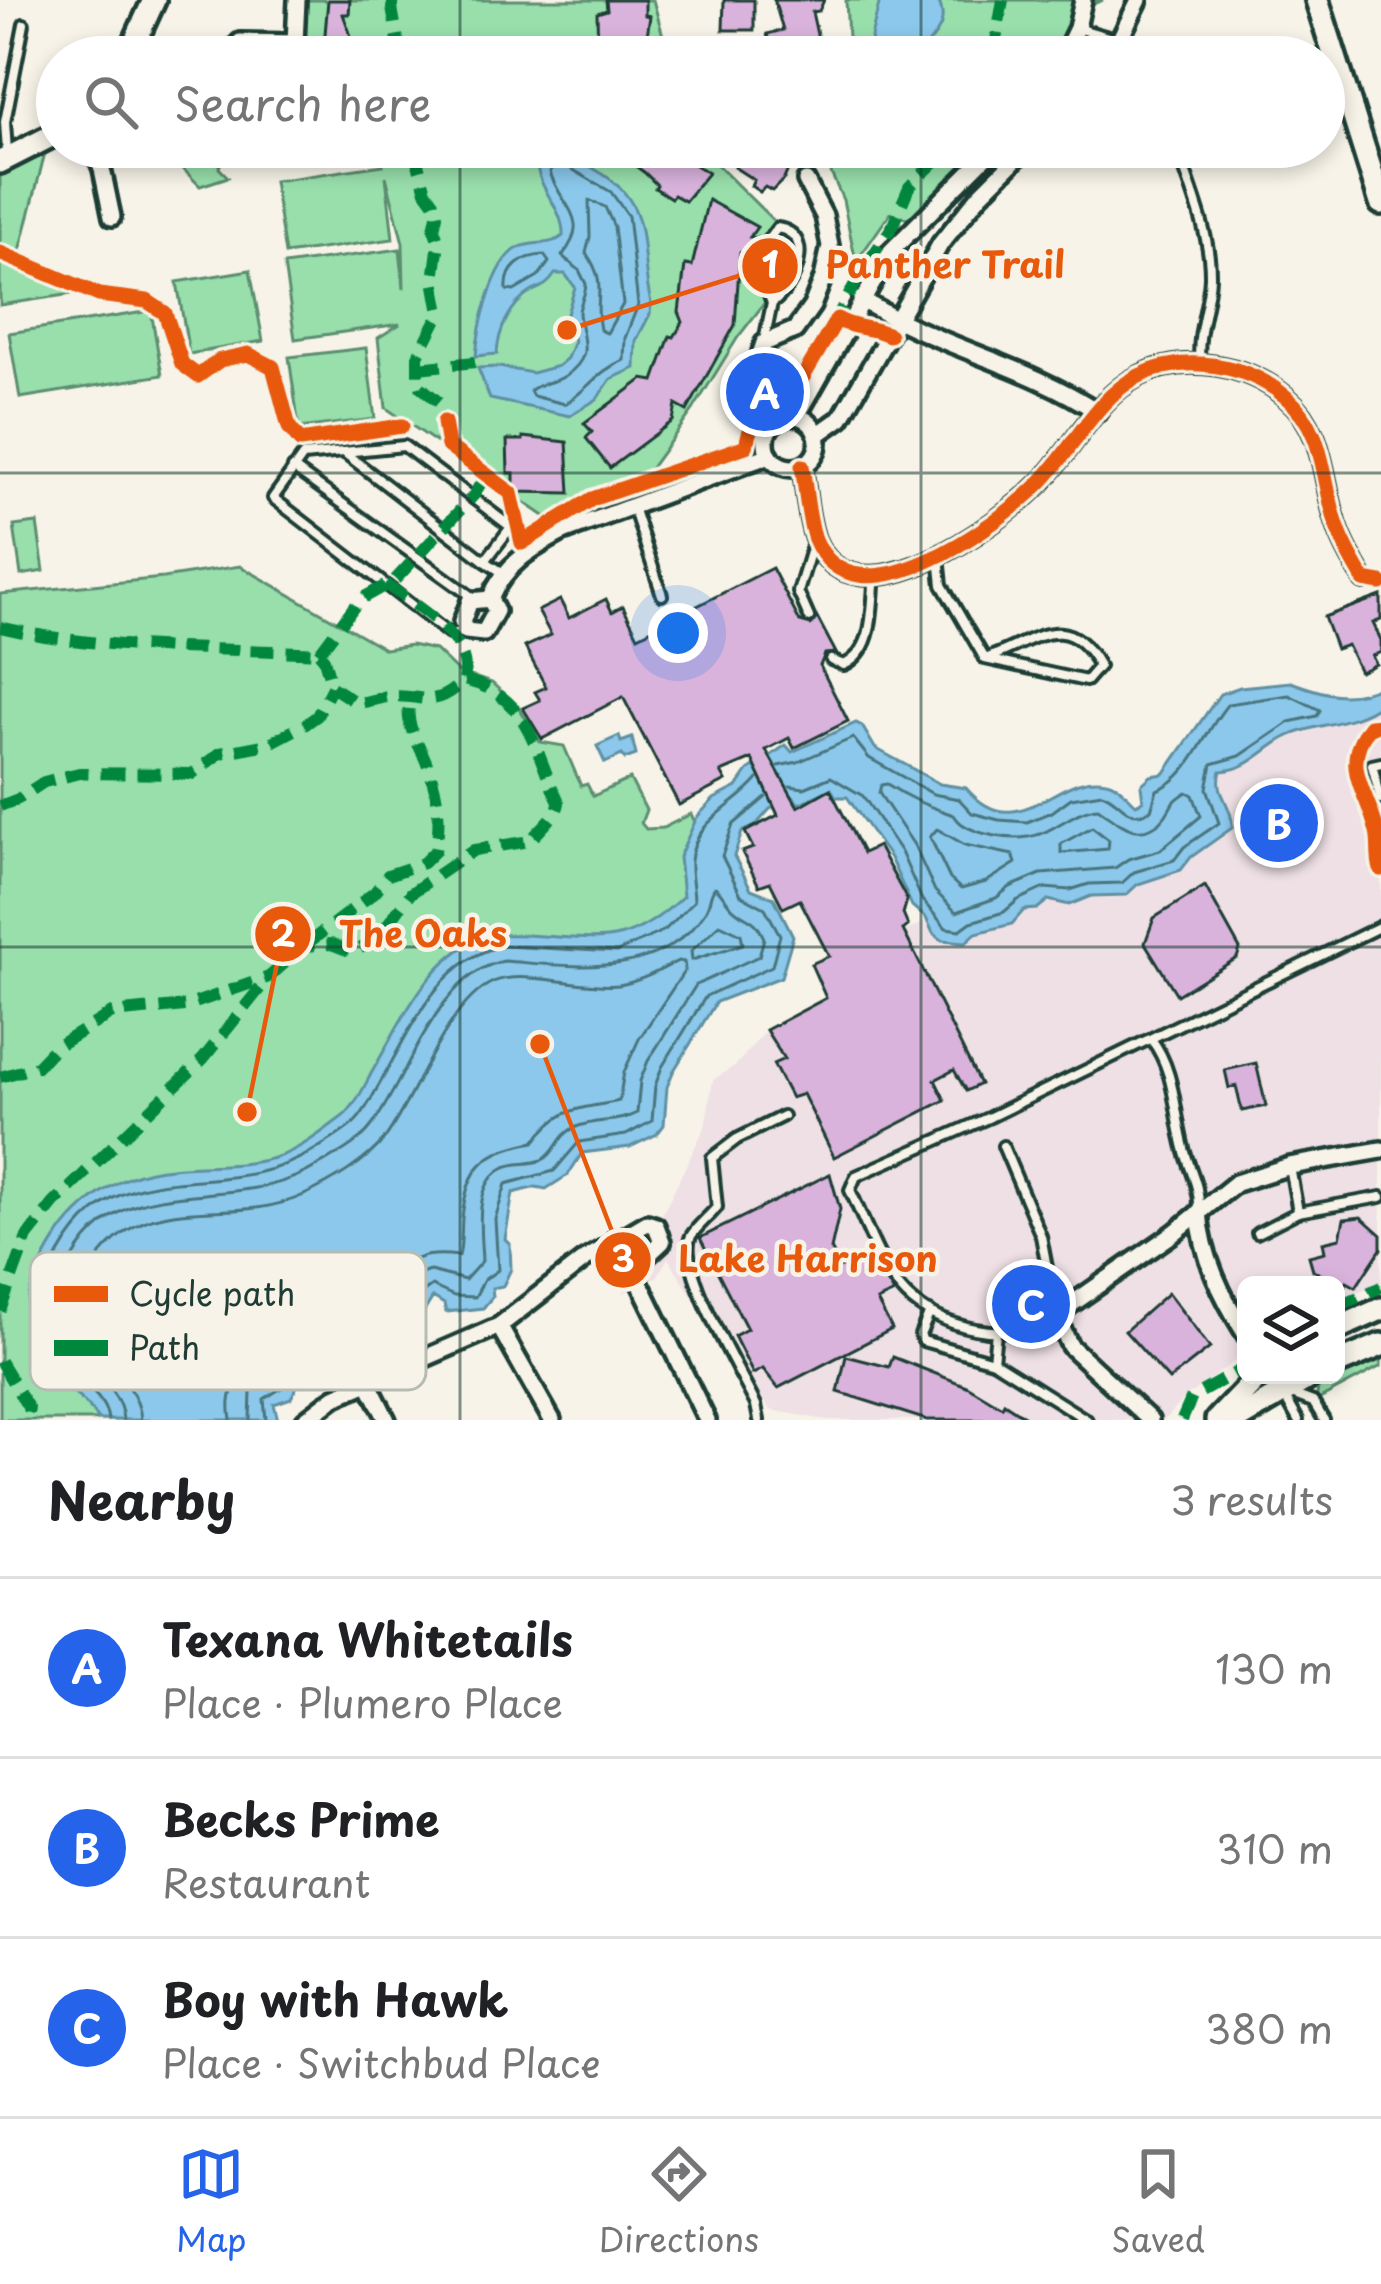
<!DOCTYPE html>
<html lang="en">
<head>
<meta charset="utf-8">
<style>
  body { margin:0; font-family:"Playpen Sans",sans-serif; background:#f6f6f6; color:#202124 }
  .controls { position:absolute; right:36px; bottom:36px; display:grid; overflow:hidden; border-radius:18px; box-shadow:0 6px 18px #0003 }
  .controls button { width:108px; height:108px; display:grid; place-items:center; padding:0; border:0; border-bottom:3px solid #e0e0e0; background:#fff; color:#202124; font:60px sans-serif }
  .you { position:absolute; left:678px; top:633px; width:42px; height:42px; margin:-30px; border:9px solid #fff; border-radius:50%; background:#1a73e8; box-shadow:0 0 0 18px #1a73e833 }
  .badge { display:grid; place-items:center; width:78px; height:78px; border-radius:50%; background:#2563eb; color:#fff; font-size:39px; font-weight:700 }
  .pin { position:absolute; translate:-50% -50%; border:6px solid #fff; box-shadow:0 3px 12px #0006 }
  .list { margin:0; padding:0; list-style:none }
  h2 { display:flex; justify-content:space-between; align-items:center; height:156px; margin:0; padding:0 48px; font-size:51px }
  h2 small { font-size:39px; font-weight:400; color:#757577 }
  .list li { display:grid; grid-template-columns:78px 1fr auto; gap:36px; align-items:center; box-sizing:border-box; height:180px; padding:0 48px; border-top:3px solid #e0e0e0 }
  .list b { display:block; font-size:45px; white-space:nowrap }
  .list p { margin:0; font-size:39px; white-space:nowrap; color:#757577 }
  .list em { font-size:39px; font-style:normal; color:#757577 }
  .icon { flex:none; width:66px; height:66px; fill:none; stroke:currentColor; stroke-width:2; stroke-linecap:round; stroke-linejoin:round }
  .map { position:relative; flex:none; width:1381px; height:1420px; overflow:hidden }
  .search { position:absolute; background:#fff; box-shadow:0 6px 18px #0003; left:36px; right:36px; top:36px; height:132px; display:flex; align-items:center; gap:30px; box-sizing:border-box; padding:0 42px; border-radius:66px; color:#757577; font-size:45px }
  .sheet { height:696px; background:#fff }
  nav { display:flex; justify-content:space-around; align-items:center; box-sizing:border-box; height:168px; border-top:3px solid #e0e0e0; background:#fff; font-size:33px; color:#757577 }
  nav a { display:grid; justify-items:center; gap:6px }
  nav .on { color:#2563eb }
  .map>svg:first-child { display:block }
  .built { fill:#eee0e4 }
  .green { fill:#98dfac; stroke:#5c8e70; stroke-width:3 }
  .water { fill:#8bc8eb; stroke:#6090a2; stroke-width:3 }
  .lines { fill:none; stroke-linecap:round; stroke-linejoin:round }
  .shore { stroke:#4a757d; stroke-width:3 }
  .building { fill:#d9b3dc; stroke:#1f3d34; stroke-width:3 }
  .lane-casing { stroke:#1f3d34; stroke-width:16 }
  .street-casing { stroke:#1f3d34; stroke-width:24 }
  .secondary-casing { stroke:#1f3d34; stroke-width:30 }
  .lane { stroke:#f7f3e8; stroke-width:8 }
  .street { stroke:#f7f3e8; stroke-width:15 }
  .secondary { stroke:#f7f3e8; stroke-width:21 }
  .quiet { stroke:#00873e; stroke-width:12; stroke-dasharray:24 12; stroke-linecap:butt }
  .cycleway-casing { stroke:#f7f3e8; stroke-width:22 }
  .cycleway { stroke:#e8590c; stroke-width:15 }
  .grid { fill:none; stroke:#1f3d34; stroke-width:3; stroke-opacity:0.55 }
  .key { fill:#f7f3e8; stroke:#b6bcb2; stroke-width:3 }
  .key-label { font-size:33px; fill:#1f3d34 }
  .leader { fill:none; stroke:#e8590c; stroke-width:4.5 }
  .callout-dot { fill:#e8590c; stroke:#f7f3e8; stroke-width:4.5 }
  .mark-label { font-size:36px; text-anchor:middle; font-weight:bold; fill:#fff }
  .callout-label { font-size:36px; text-anchor:middle; font-weight:bold; fill:#e8590c; stroke:#f7f3e8; stroke-width:9; stroke-linejoin:round; paint-order:stroke }
</style>
</head>
<body>
<div class="map">
<svg width="1381" height="1420" viewBox="0 0 1381 1420">
  <rect width="100%" height="100%" fill="#f7f3e8"/>
  <filter id="ink" filterUnits="userSpaceOnUse"><feTurbulence type="fractalNoise" baseFrequency=".00833" numOctaves="2"/><feDisplacementMap in="SourceGraphic" scale="24" xChannelSelector="R" yChannelSelector="G"/><feConvolveMatrix kernelMatrix="1 2 1 2 8 2 1 2 1" color-interpolation-filters="sRGB"/></filter>
  <g filter="url(#ink)">
    <!-- built -->
    <path class="built" d="M1381,704V1283L1336,1300V1285H1246V1353L1188,1395L1164,1420H825L771,1410L744,1375L668,1258L657,1277L640,1282L623,1294L705,1127L713,1080L736,1065L766,1030L826,998L817,979L1004,879L1155,819L1277,723Z"/>
    <!-- green -->
    <g class="green">
      <path d="M306,0H653L669,57H305Z"/>
      <path d="M846,0H1103L1095,3L1057,57H849Z"/>
      <path d="M161,147H194L207,160L213,147H226L219,168L228,177L200,186Z"/>
      <path d="M344,147H699L788,235L777,287L738,337L693,410L648,472L550,520L386,408L378,338L400,324L295,339L284,265L400,249L404,289L403,243L386,176L393,239L285,254L274,181L383,165L382,161Z"/>
      <path d="M832,147H987L914,222L891,212L856,262L843,200L831,173Z"/>
      <path d="M45,153L19,255L92,291L0,305V175Z"/>
      <path d="M250,270L263,341L189,354L177,282Z"/>
      <path d="M151,311L162,375L20,398L9,333Z"/>
      <path d="M366,348L375,419L299,428L289,357Z"/>
      <path d="M37,523L44,571L21,575L14,526Z"/>
      <path d="M240,566L385,649L411,645L435,650L458,672L492,683L520,709L540,742L564,746L581,786L587,784L593,796L630,779L646,810L641,823L646,829L663,828L691,814L714,860L715,880L120,1420H0V594L163,578Z"/>
      <path d="M1381,1357V1366L1316,1401L1319,1382Z"/>
    </g>
    <!-- water -->
    <g class="water">
      <path d="M880,0H938C951,26 932,37 918,57H874L871,37Z"/>
      <path d="M563,152C576,155 585,163 596,170C655,203 637,246 651,303L650,314L636,341L635,368L611,379L597,399L570,416L490,399L478,368L499,367L532,373L558,366L567,358L574,341L567,314L575,287L565,274H555C547,286 543,286 531,292C510,305 498,331 497,354L476,356C478,328 493,262 518,248C533,240 550,247 563,236C564,209 540,192 537,166L547,154Z"/>
      <path d="M1291,682C1323,694 1349,702 1381,686V704C1353,725 1319,722 1289,736C1263,748 1252,769 1221,771C1214,793 1234,807 1232,828L1191,857L1181,870L1138,884L1126,895L1091,896L1069,905L1048,900L1037,909L1024,910L1012,924L976,933L966,942L942,940L933,933L926,918L912,906L890,858L847,797H836L831,789L798,804L794,797L770,809L755,826L742,832L734,856L751,889L774,898L793,936L781,977L716,1002L673,1072L667,1087L664,1125L657,1134L630,1147L582,1153L568,1175L546,1189L536,1187L513,1193L505,1239L510,1244L511,1269L503,1286L492,1288L493,1296L483,1308L446,1312L444,1304L433,1297L425,1310L396,1312L370,1321L353,1313L324,1321L308,1365L291,1398L274,1404L278,1420H98C82,1392 44,1377 32,1345C22,1317 27,1294 40,1267C65,1212 111,1173 171,1168C208,1164 245,1168 280,1156C302,1148 323,1131 342,1117C355,1107 364,1087 372,1072C399,1026 426,961 479,939C493,933 508,935 524,935C597,938 625,952 683,896L679,857L697,817L714,799L737,787L748,771L786,745L792,752L856,723L862,726L875,748L940,784L966,788C1018,849 1056,770 1106,781C1118,783 1127,796 1136,804L1143,801L1141,785L1151,776L1164,774L1220,694L1240,687Z"/>
      <path d="M619,736L621,742L632,738L636,755L625,759L622,755L605,763L597,746Z"/>
    </g>
    <g class="lines">
      <!-- shore -->
      <g class="shore">
        <path d="M563,164L611,192L628,216L638,305L625,338L624,360C599,370 587,390 565,404L533,396L530,391C539,382 553,384 565,376C596,355 581,339 579,313C579,305 586,294 586,284L579,270L562,256C593,218 561,208 550,172L553,166Z"/>
        <path d="M589,200L605,207L614,227L623,304L607,333L600,330C593,297 609,285 586,253L590,237Z"/>
        <path d="M544,255L549,262L538,277L514,291L507,290C505,267 523,256 544,255Z"/>
        <path d="M778,766L798,762L853,738L869,758L933,794L959,799L972,813L999,820L1027,822L1052,812L1071,798L1102,793C1122,800 1127,823 1151,810L1157,790C1192,777 1204,731 1228,704L1289,695L1320,710L1317,716L1290,722L1240,756L1212,764L1207,788L1219,823L1184,847L1174,860L1134,872L1122,883L1089,884L1070,890L1044,888L1018,900L1004,912L971,922L960,930L946,928L922,900L901,852L863,796L831,777L804,788L790,786"/>
        <path d="M881,785L887,784C908,798 925,805 948,813C958,816 954,818 962,824C978,835 1010,840 1028,837C1055,833 1072,810 1098,808C1117,821 1137,843 1161,821C1174,808 1166,805 1187,792L1193,795L1201,816L1160,850L1128,859L1115,868L1041,874L1010,887L996,898L956,912L935,891L914,845L879,793Z"/>
        <path d="M1092,827L1109,840L1108,849L1061,853V844Z"/>
        <path d="M937,829L965,845L1013,855L1016,863L986,882L961,889L950,879L930,837Z"/>
        <path d="M720,924L741,934L743,944L692,960L691,951Z"/>
        <path d="M108,1420C103,1373 12,1367 46,1282C106,1131 215,1214 316,1149C329,1141 343,1133 354,1123C365,1113 372,1097 379,1085C409,1033 438,958 503,946L617,952L665,930L694,901C694,888 690,874 691,861C694,819 736,807 758,779"/>
        <path d="M123,1420C120,1367 34,1361 58,1291C108,1150 224,1224 319,1165C336,1155 359,1143 371,1127C408,1078 437,973 504,961C573,966 660,981 705,912C711,903 709,894 715,887C723,893 726,903 735,910C751,923 754,916 764,938L759,956L696,985L648,1061L640,1081L637,1113C616,1124 594,1118 574,1128C559,1134 555,1155 542,1160C530,1165 517,1162 505,1167C472,1183 481,1232 482,1261L465,1280L430,1271C412,1276 399,1287 379,1290C357,1293 331,1279 307,1299C289,1314 293,1340 281,1358C272,1372 260,1379 251,1392L250,1420"/>
        <path d="M141,1420C139,1370 66,1352 72,1309C75,1292 85,1275 96,1261C151,1184 230,1229 304,1195C330,1183 368,1161 385,1138C416,1096 446,1004 493,982C522,969 585,989 619,985C640,982 660,970 678,961L684,962L685,970L639,1039L624,1072L619,1101C578,1110 562,1105 534,1142C485,1151 467,1166 462,1218C461,1231 462,1245 459,1256C412,1250 418,1265 379,1271C370,1272 362,1268 352,1268C332,1268 306,1275 291,1289C274,1306 277,1329 265,1349C248,1378 224,1378 231,1420"/>
        <path d="M266,1420L264,1399L283,1387L297,1361L309,1320L319,1309L352,1301L371,1307L415,1298L432,1286L454,1296L475,1297L484,1280L498,1270L495,1219L506,1184L554,1171L579,1142L626,1135L652,1121L655,1086L662,1067L706,996L772,966L780,935L765,908L741,895L722,856L733,825L766,797"/>
      </g>
    </g>
    <!-- building -->
    <g class="building">
      <path d="M328,0H350L349,14H343L351,36L349,57H323Z"/>
      <path d="M606,0H645V15L650,16L644,55L603,57L598,52L597,13L607,10Z"/>
      <path d="M724,0H754V30H723Z"/>
      <path d="M774,0H824L819,11L812,12L822,57H773L767,34L783,30Z"/>
      <path d="M610,147H683L694,153L690,162L708,173L685,201L674,195L671,198L655,188L657,185L645,173Z"/>
      <path d="M746,147H790L796,151L784,179L772,191L765,187L760,192L751,186L754,180L734,167Z"/>
      <path d="M708,200L757,227L750,237L760,238L764,247L778,242L770,265L766,255L754,259L740,253L735,325L687,411L676,405L673,421L610,468L586,438L592,432L584,423L643,379L654,381L670,336L674,337L683,322L679,312L685,265L692,266Z"/>
      <path d="M523,437L567,442L570,493L514,492V473H508L507,440H523Z"/>
      <path d="M772,568L800,622L811,625L817,617L836,653L825,654L820,666L848,721L794,748L789,738L766,750L798,807L830,789L863,853L878,846L907,900L903,914L908,926L903,930L980,1084L966,1091L954,1070L935,1080L945,1100L834,1157L803,1094L791,1098L773,1064L784,1059L766,1030L826,998L811,964L829,956L800,900L783,908L770,882L759,886L742,852L753,848L745,832L778,815L752,759L721,772L726,781L679,805L623,697L542,739L523,708L540,700L535,692L546,687L525,647L551,635L538,611L560,600L569,618L606,599L612,612L623,606L638,636Z"/>
      <path d="M1381,596V620L1373,623L1381,640V652L1372,656L1376,664L1360,672L1347,645L1336,649L1324,617Z"/>
      <path d="M1259,806L1303,813L1299,841L1254,834Z"/>
      <path d="M1205,886L1240,949L1237,958L1177,995L1145,943L1154,918Z"/>
      <path d="M1256,1063L1266,1106L1242,1111L1236,1086L1229,1088L1225,1070Z"/>
      <path d="M830,1174L840,1209L831,1249L841,1267L869,1253L894,1293L877,1301L892,1329L778,1388L763,1369L753,1374L734,1336L747,1329L700,1238Z"/>
      <path d="M1361,1217L1381,1235V1249L1356,1287L1347,1282L1344,1288L1313,1270L1309,1256L1325,1252L1323,1242L1340,1238L1344,1219Z"/>
      <path d="M1168,1293L1210,1348L1169,1380L1125,1331Z"/>
      <path d="M846,1356L889,1367L893,1357L967,1386L1002,1407L1004,1403L1030,1420H927L838,1392Z"/>
    </g>
    <g class="lines">
      <defs>
        <g id="lane">
          <path d="M1077,28L1122,41L1137,57"/>
          <path d="M1177,147C1190,188 1211,234 1210,277C1209,307 1196,333 1200,363"/>
          <path d="M7,152L5,122L24,24"/>
          <path d="M768,240L777,228C818,234 795,288 772,303"/>
          <path d="M762,262L761,274L772,303L764,341"/>
          <path d="M346,454L485,561"/>
          <path d="M293,468L472,597"/>
          <path d="M633,507L662,595"/>
          <path d="M939,557L942,585L985,659L1086,681L1099,666C1066,606 1034,642 985,659"/>
          <path d="M809,617L798,592L814,539"/>
          <path d="M464,632L449,634L273,498L303,456L404,446L511,527L485,561L503,573"/>
          <path d="M831,660L844,665C876,650 871,607 875,575"/>
          <path d="M1381,763L1372,765L1381,799"/>
          <path d="M1151,1039C1176,1071 1174,1114 1185,1152C1191,1172 1200,1187 1199,1209"/>
          <path d="M1003,1146L1041,1236L1056,1315C1045,1320 1033,1327 1022,1329C979,1338 921,1319 896,1283C877,1256 864,1220 850,1190L856,1176L990,1117L1381,926"/>
          <path d="M1298,1212L1381,1197"/>
          <path d="M1257,1233L1298,1212L1290,1167"/>
          <path d="M930,1312L920,1335L923,1341L993,1361"/>
          <path d="M996,1332L993,1361L1087,1420"/>
          <path d="M1289,1393L1313,1402L1324,1420"/>
          <path d="M1285,1397L1298,1420"/>
          <path d="M759,1420L756,1405C741,1374 676,1265 691,1236C697,1226 710,1216 717,1207L712,1158L737,1139L783,1116"/>
        </g>
        <g id="street">
          <path d="M295,43L297,0"/>
          <path d="M226,57L240,42L295,43L291,57"/>
          <path d="M1063,57L1077,28L1083,0"/>
          <path d="M1111,57L1139,0"/>
          <path d="M93,147L102,169L112,217"/>
          <path d="M861,299C935,347 1024,363 1098,412"/>
          <path d="M797,416L891,251L995,147"/>
          <circle cx="792" cy="442" r="26"/>
          <path d="M777,421C759,396 753,371 764,343L795,330L812,306L823,278L830,246L824,216L806,181"/>
          <path d="M817,435L841,418L941,243L980,195L1028,147"/>
          <path d="M802,466C806,489 807,517 815,539C853,632 1000,524 1040,483C1073,450 1096,397 1139,376C1185,353 1247,364 1286,397C1328,432 1321,484 1339,531C1345,548 1355,564 1364,580"/>
          <path d="M490,599L470,601L462,622L466,631L484,633L496,611L490,599C505,564 531,549 563,532L770,455"/>
          <path d="M1199,1212C1202,1257 1223,1298 1246,1335"/>
          <path d="M615,1239L633,1269L707,1420"/>
          <path d="M499,1326L552,1420"/>
          <path d="M368,1382L387,1420"/>
          <path d="M305,1420L335,1397L499,1326L584,1260L647,1223L656,1226L662,1242L633,1269"/>
          <path d="M1150,1420L1070,1346L1056,1315L1174,1233L1236,1183L1290,1166L1381,1150"/>
        </g>
        <g id="secondary">
          <path d="M1317,0L1381,203"/>
          <path d="M128,57L154,0"/>
          <path d="M0,162L57,133"/>
          <path d="M1336,1329L1381,1309"/>
          <path d="M1336,1364L1381,1345"/>
          <path d="M1217,1420L1260,1375"/>
          <path d="M1237,1420L1313,1375"/>
        </g>
      </defs>
      <!-- lane casing -->
      <use href="#lane" class="lane-casing"/>
      <!-- street casing -->
      <use href="#street" class="street-casing"/>
      <!-- secondary casing -->
      <use href="#secondary" class="secondary-casing"/>
      <!-- lane -->
      <use href="#lane" class="lane"/>
      <!-- street -->
      <use href="#street" class="street"/>
      <!-- secondary -->
      <use href="#secondary" class="secondary"/>
      <!-- quiet -->
      <g class="quiet">
        <path d="M394,0L392,8L401,57"/>
        <path d="M993,57L1003,0"/>
        <path d="M413,147L426,191L434,202L437,215L434,229L439,242L434,280L440,313L418,356V377L421,387L442,405L445,429"/>
        <path d="M831,328L862,271L892,227L909,187L950,147"/>
        <path d="M418,368L475,362"/>
        <path d="M0,627C104,652 212,647 319,653"/>
        <path d="M319,653L324,659L332,687L357,703C368,702 378,698 388,697C423,692 430,713 464,680C474,637 414,605 385,584"/>
        <path d="M319,653L359,600L395,580L474,495L486,474"/>
        <path d="M0,806L18,799L44,782L79,773L192,774L220,753L268,744L306,724L317,716L332,687"/>
        <path d="M304,946L375,892L388,875L423,863L435,851C442,821 438,792 427,764C418,740 404,726 410,700"/>
        <path d="M0,1077L36,1067L54,1048L112,1013L186,1006L269,977"/>
        <path d="M1336,1307L1381,1287"/>
        <path d="M0,1311L27,1237L54,1203L203,1059L269,977L304,946L331,944L352,952L375,941L411,893L474,850L530,841C537,832 558,815 559,803C559,799 552,789 551,785C531,736 523,694 464,680"/>
        <path d="M0,1361L29,1409L26,1420"/>
        <path d="M1182,1420L1192,1397L1246,1367"/>
      </g>
      <defs>
        <g id="cycleway">
          <path d="M0,253L99,295L147,301L165,313L182,364L198,376L220,360L248,354L273,367L289,427L300,441L402,426"/>
          <path d="M444,422L448,446L511,493L522,543L592,499L746,446C751,418 763,401 792,396L837,319C855,330 871,326 889,335"/>
          <path d="M802,466C806,489 807,517 815,539C853,632 1000,524 1040,483C1073,450 1096,397 1139,376C1185,353 1247,364 1286,397C1328,432 1321,484 1339,531C1345,548 1355,564 1364,580L1381,583"/>
          <path d="M1381,725L1370,726C1339,766 1367,789 1377,832C1380,844 1377,856 1381,869"/>
        </g>
      </defs>
      <!-- cycleway casing -->
      <use href="#cycleway" class="cycleway-casing"/>
      <!-- cycleway -->
      <use href="#cycleway" class="cycleway"/>
    </g>
  </g>
  <!-- grid -->
  <path class="grid" d="M460,0V57M921,0V57M460,147V1420M921,147V1420M0,473H1381M0,947H1381"/>
  <!-- legend -->
  <rect x="30" y="1252" width="396" height="138" rx="18" class="key"/>
  <rect x="54" y="1286" width="54" height="16" fill="#e8590c"/>
  <rect x="54" y="1340" width="54" height="16" fill="#00873e"/>
  <g class="key-label">
    <text x="129" y="1306">Cycle path</text>
    <text x="129" y="1360">Path</text>
  </g>
  <!-- callouts -->
  <path class="leader" d="M567 330L770 266M247 1112L283 934M540 1044L623 1260"/>
  <g class="callout-dot">
    <circle cx="567" cy="330" r="12"/>
    <circle cx="247" cy="1112" r="12"/>
    <circle cx="540" cy="1044" r="12"/>
    <circle cx="770" cy="266" r="30"/>
    <circle cx="283" cy="934" r="30"/>
    <circle cx="623" cy="1260" r="30"/>
  </g>
  <g class="mark-label">
    <text x="770" y="278">1</text>
    <text x="283" y="947">2</text>
    <text x="623" y="1272">3</text>
  </g>
  <g class="callout-label">
    <text x="945" y="278">Panther Trail</text>
    <text x="423" y="947">The Oaks</text>
    <text x="808" y="1272">Lake Harrison</text>
  </g>
</svg>
<div class="controls">
<button><svg class="icon" aria-label="layers" viewBox="0 0 24 24"><path d="M12 4l9 5-9 5-9-5zM3 14l9 5 9-5"/></svg></button>
</div>
<div class="you"></div>
<div class="pin badge" style="left:765px;top:392px">A</div>
<div class="pin badge" style="left:1279px;top:823px">B</div>
<div class="pin badge" style="left:1031px;top:1304px">C</div>
<div class="search"><svg class="icon" aria-label="search" viewBox="0 0 24 24"><circle cx="10" cy="10" r="6"/><path d="M15 15l6 6"/></svg>Search here</div>
</div>
<section class="sheet">
<h2>Nearby<small>3 results</small></h2>
<ul class="list">
<li><span class="badge">A</span><div><b>Texana Whitetails</b><p>Place · Plumero Place</p></div><em>130 m</em></li>
<li><span class="badge">B</span><div><b>Becks Prime</b><p>Restaurant</p></div><em>310 m</em></li>
<li><span class="badge">C</span><div><b>Boy with Hawk</b><p>Place · Switchbud Place</p></div><em>380 m</em></li>
</ul>
</section>
<nav>
<a class="on"><svg class="icon" aria-label="map" viewBox="0 0 24 24"><path d="M3 6l6-2 6 2 6-2v14l-6 2-6-2-6 2zM9 4v14M15 6v14"/></svg>Map</a>
<a><svg class="icon" aria-label="directions" viewBox="0 0 24 24"><path d="M12 3l9 9-9 9-9-9zM9 14v-3h6M13 9l2 2-2 2"/></svg>Directions</a>
<a><svg class="icon" aria-label="saved" viewBox="0 0 24 24"><path d="M7 4h10v16l-5-4-5 4z"/></svg>Saved</a>
</nav>
</body>
</html>
